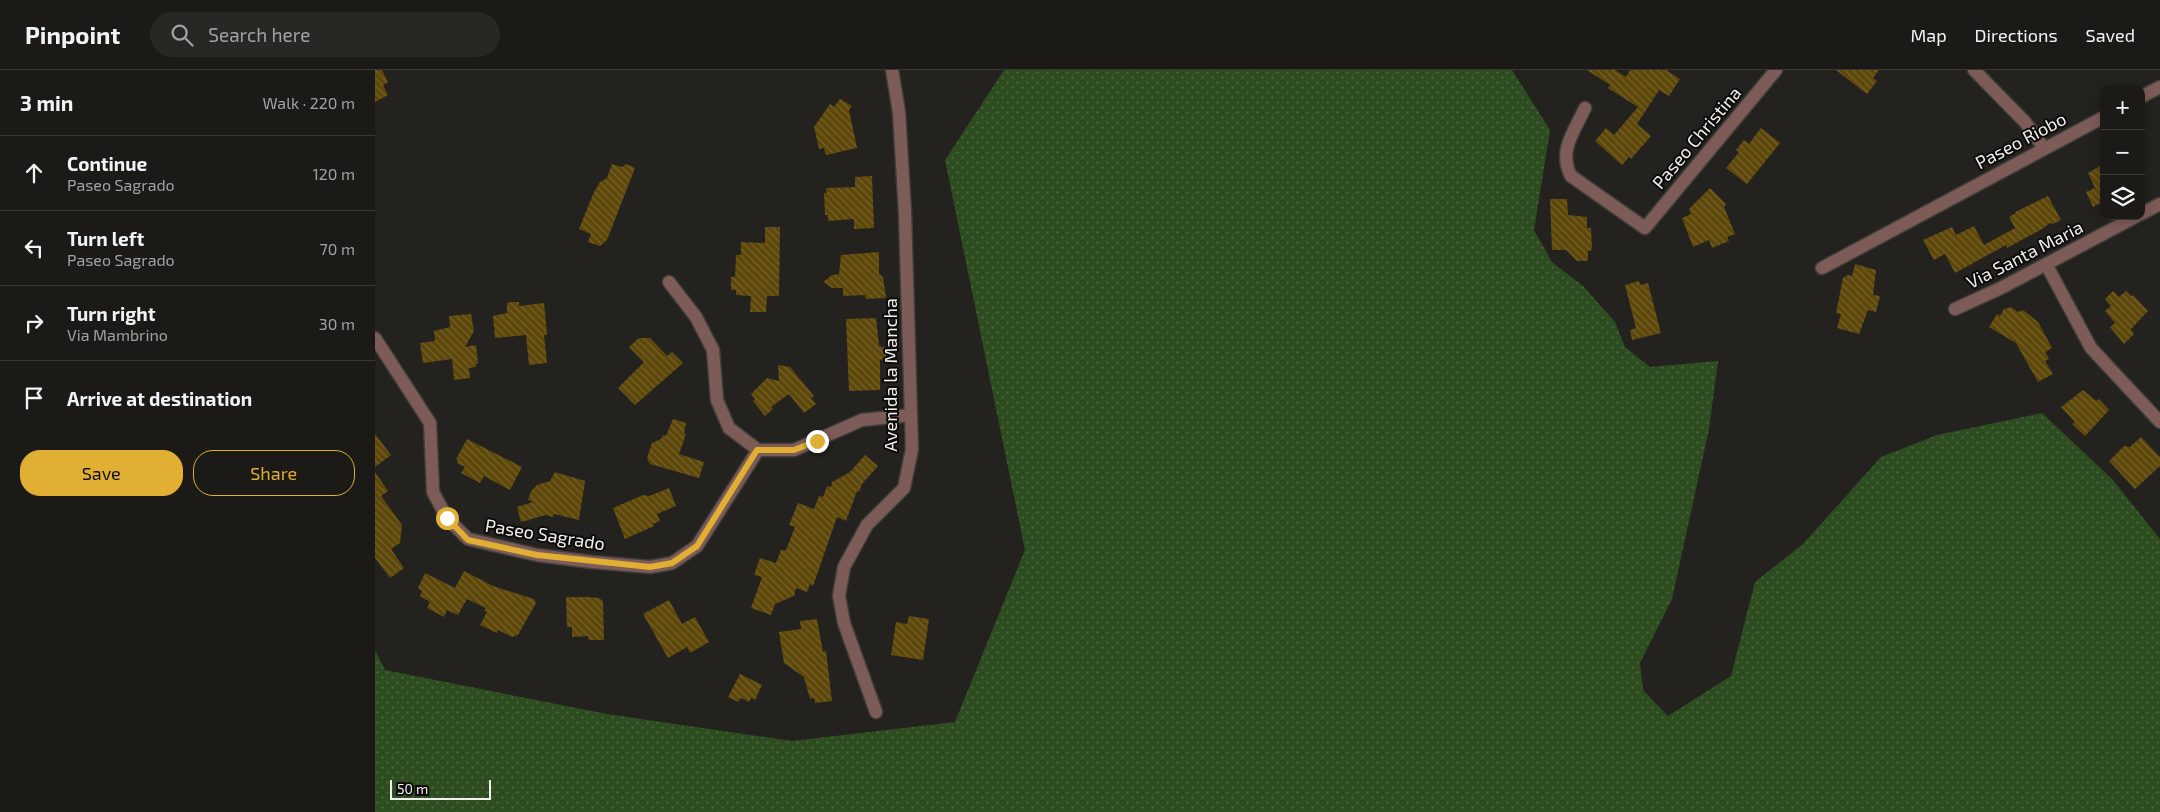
<!DOCTYPE html>
<html lang="en">
<head>
<meta charset="utf-8">
<style>
  body { margin:0; font-family:"Exo 2",sans-serif; background:#282723; color:#f1f3f6 }
  .controls { position:absolute; right:15px; top:15px; display:grid; overflow:hidden; border-radius:10px; box-shadow:0 2px 12px #0003 }
  .controls button { width:45px; height:45px; display:grid; place-items:center; padding:0; border:0; border-bottom:1px solid #393835; background:#1b1a16; color:#f1f3f6; font:25px sans-serif }
  .scale { position:absolute; left:15px; bottom:12px; width:101px; box-sizing:border-box; padding-left:5px; border:2px solid #f1f0ed; border-top:0; font-size:14px; line-height:18px; white-space:nowrap; color:#f1f0ed; -webkit-text-stroke:4px #0d0c0a; paint-order:stroke }
  .stop { position:absolute; width:15px; height:15px; margin:-11px; border:4px solid #e0af34; border-radius:50%; background:#fff }
  .stop.end { background:#e0af34; border-color:#fff; box-shadow:0 1px 5px #0008 }
  .list { margin:0; padding:0; list-style:none }
  h2 { display:flex; justify-content:space-between; align-items:center; height:65px; margin:0; padding:0 20px; font-size:21px }
  h2 small { font-size:16px; font-weight:400; color:#a0a1a1 }
  .list li { display:grid; grid-template-columns:32px 1fr auto; gap:15px; align-items:center; box-sizing:border-box; height:75px; padding:0 20px; border-top:1px solid #393835 }
  .list b { display:block; font-size:19px; white-space:nowrap }
  .list p { margin:0; font-size:16px; white-space:nowrap; color:#a0a1a1 }
  .list em { font-size:16px; font-style:normal; color:#a0a1a1 }
  .actions { display:flex; gap:10px; padding:15px 20px }
  .actions a { flex:1; padding:11px 0; border:1px solid #e0af34; border-radius:20px; text-align:center; font-size:18px; color:#e0af34 }
  .actions .main { background:#e0af34; color:#111 }
  .icon { flex:none; width:28px; height:28px; fill:none; stroke:currentColor; stroke-width:2; stroke-linecap:round; stroke-linejoin:round }
  .map { position:relative; flex:none; width:1785px; height:742px; overflow:hidden }
  header { display:flex; align-items:center; gap:30px; box-sizing:border-box; height:70px; padding:0 25px; background:#1b1a16; border-bottom:1px solid #393835 }
  header strong { font-size:24px }
  nav { display:flex; gap:28px; margin-inline-start:auto; font-size:18px }
  .search { width:350px; height:45px; background:#282723; display:flex; align-items:center; gap:12px; box-sizing:border-box; padding:0 18px; border-radius:28px; color:#a0a1a1; font-size:19px }
  main { display:flex }
  aside { flex:1; background:#1b1a16 }
  .map>svg:first-child { display:block }
  .grass { fill:url(#grass-dots) }
  .building { fill:url(#building-back-hatch) }
  .lines { fill:none; stroke-linecap:round; stroke-linejoin:round }
  .minor-casing { stroke:#413f3b; stroke-width:15 }
  .minor { stroke:#7d5c58; stroke-width:12 }
  .route { stroke:#e0af34; stroke-width:6 }
  .labels { text-anchor:middle; stroke-width:4; stroke-linejoin:round; paint-order:stroke }
  .street-label { font-size:18px; fill:#f1f0ed; stroke:#0d0c0a }
</style>
</head>
<body>
<header>
<strong>Pinpoint</strong>
<div class="search"><svg class="icon" aria-label="search" viewBox="0 0 24 24"><circle cx="10" cy="10" r="6"/><path d="M15 15l6 6"/></svg>Search here</div>
<nav><a>Map</a><a>Directions</a><a>Saved</a></nav>
</header>
<main>
<aside>
<h2>3 min<small>Walk · 220 m</small></h2>
<ul class="list">
<li><svg class="icon" aria-label="ahead" viewBox="0 0 24 24"><path d="M12 20V5M6 11l6-6 6 6"/></svg><div><b>Continue</b><p>Paseo Sagrado</p></div><em>120 m</em></li>
<li><svg class="icon" aria-label="left" viewBox="0 0 24 24"><path d="M17 20v-9H6M10 6l-5 5 5 5"/></svg><div><b>Turn left</b><p>Paseo Sagrado</p></div><em>70 m</em></li>
<li><svg class="icon" aria-label="right" viewBox="0 0 24 24"><path d="M7 20v-9h11M14 6l5 5-5 5"/></svg><div><b>Turn right</b><p>Via Mambrino</p></div><em>30 m</em></li>
<li><svg class="icon" aria-label="arrive" viewBox="0 0 24 24"><path d="M6 21V4h12l-3 4 3 4H6"/></svg><div><b>Arrive at destination</b></div></li>
</ul>
<div class="actions"><a class="main">Save</a><a>Share</a></div>
</aside>
<div class="map">
<svg width="1785" height="742" viewBox="0 0 1785 742">
  <defs>
    <pattern id="grass-dots" width="8" height="8" patternUnits="userSpaceOnUse" patternTransform="scale(1.25)"><rect width="8" height="8" fill="#2d4d20"/><path d="M2 2h.1M6 6h.1" fill="none" stroke="#4c6741" stroke-width="1.8" stroke-linecap="round"/></pattern>
    <pattern id="building-back-hatch" width="6" height="6" patternUnits="userSpaceOnUse" patternTransform="scale(1.25)"><rect width="6" height="6" fill="#5d4709"/><path d="M-1 5l2 2M0 0l6 6M5-1l2 2" fill="none" stroke="#75622d"/></pattern>
  </defs>
  <rect width="100%" height="100%" fill="#24221e"/>
  <!-- grass -->
  <path class="grass" d="M629,0H1137L1175,60L1159,160L1177,192L1208,216L1240,252L1250,277L1275,297L1343,291L1334,359L1297,529L1265,593L1268,620L1293,646L1356,606L1380,512L1428,474L1506,387L1562,365L1667,343L1737,409L1785,469V742H0V580L10,600L232,644L417,671L580,652L650,480L570,90Z"/>
  <!-- building -->
  <g class="building">
    <path d="M0,0H7L13,12L8,15L13,25L0,32Z"/>
    <path d="M1212,0H1240L1251,7L1255,0H1291L1305,9L1294,26L1284,20L1262,54L1276,66L1256,89L1254,87L1247,95L1220,71L1231,58L1239,65L1263,37L1233,18L1235,15Z"/>
    <path d="M1461,0H1504L1498,8L1502,11L1492,24Z"/>
    <path d="M465,29L477,36L474,40L482,78L451,85L449,78L444,79L439,57L455,34L459,37Z"/>
    <path d="M1386,58L1405,73L1372,114L1351,98L1364,82L1361,80L1369,70L1374,74Z"/>
    <path d="M237,94L247,97L251,94L260,98L232,170L225,176L213,172L216,164L204,159L219,122L225,112L232,108Z"/>
    <path d="M1729,94V134L1727,132L1718,137L1711,122L1720,118L1713,103Z"/>
    <path d="M497,106L499,158L479,159V149L453,151V145H450L449,123H452L451,118L480,117V107Z"/>
    <path d="M1335,118L1351,134L1349,137L1360,164L1352,167L1354,171L1337,178L1334,170L1318,177L1307,148L1316,144L1314,139Z"/>
    <path d="M1673,126L1686,150L1678,154L1675,153L1667,159L1632,178L1631,175L1580,203L1570,184L1559,190L1548,170L1577,157L1581,165L1599,156L1609,175L1640,158L1634,147L1641,143L1640,142Z"/>
    <path d="M1175,129H1192L1193,145L1212,147V158H1216L1217,180L1213,181V191H1202L1191,180H1177Z"/>
    <path d="M390,157H405L404,226H392L391,242H375L376,226L361,225V220H356V207H360L361,185H366V172L390,173Z"/>
    <path d="M504,182V204L508,207L511,228L491,229L490,225L468,226V218H457L448,212L457,205L464,204L466,185Z"/>
    <path d="M1480,194L1501,200L1498,225L1505,226L1501,242L1493,240L1484,264L1462,258L1466,244L1461,243L1468,208L1473,205L1477,206Z"/>
    <path d="M1264,211L1265,215L1273,213L1286,263L1257,270L1255,260L1261,258L1250,215Z"/>
    <path d="M1738,221L1744,227L1751,221L1756,226L1758,225L1773,241L1756,259L1759,264L1749,274L1735,257L1740,253L1730,241L1736,236L1730,229Z"/>
    <path d="M136,232H144V236L169,233L172,265H169L172,293L154,295L151,265L120,268L118,246L132,243V233Z"/>
    <path d="M1636,237L1643,242L1648,240L1663,252L1677,278L1670,282L1674,289L1670,291L1678,304L1663,312L1641,273L1614,257L1622,244L1625,246L1629,239Z"/>
    <path d="M96,244L99,261L90,277L101,275L103,294H100L101,297L94,298L95,308L79,310L77,289L48,293L45,273L60,271L59,261L75,257L74,246Z"/>
    <path d="M501,248L504,276L511,278V288L505,290V320L474,321L471,249Z"/>
    <path d="M264,268H275L292,286L297,282L308,293L260,335L243,318L269,292L254,277Z"/>
    <path d="M403,295L415,297L439,326L436,328L441,334L429,343L414,324L396,337L398,339L390,346L378,331L380,329L376,324L392,308L404,311Z"/>
    <path d="M1708,320L1721,331L1724,329L1734,340L1710,366L1697,354L1700,352L1686,337Z"/>
    <path d="M298,349L311,353L309,363L311,364L304,384L329,392L324,408L275,394L272,388L277,373L286,369L288,365L291,366Z"/>
    <path d="M0,364L16,385L0,397Z"/>
    <path d="M1766,367L1785,387V396L1760,419L1734,391L1749,376L1755,377Z"/>
    <path d="M92,369L147,397L135,420L109,406L105,413L86,403L90,397L82,393L83,390L81,389Z"/>
    <path d="M490,385L503,396L487,414L484,422L482,421L471,451L462,447L438,516L435,514L432,522L421,518L419,526L400,534L396,545L376,538L387,507L379,505L385,488L401,493L406,480H411L420,457L414,455L423,433L439,439L444,426L448,427L452,416L456,417L457,412L475,402Z"/>
    <path d="M0,402L13,421L6,426L27,455L25,473L16,479L29,498L15,508L0,488Z"/>
    <path d="M180,402L210,411L204,450L179,444L178,447L171,445L146,452L142,437L158,432L153,430L156,421L162,415L175,411Z"/>
    <path d="M294,418L301,436L282,444L285,451L278,454L279,456L250,469L238,438L268,425L274,426Z"/>
    <path d="M89,501L118,516L159,529L161,533L143,565L137,567L123,560L122,563L105,555L112,542L109,541L111,538L92,529L83,545L72,540L69,547L52,538L55,532L45,526L47,521L43,518L50,503L80,518Z"/>
    <path d="M191,527H212L224,528L228,531L229,570H214L213,566L197,567V557H192Z"/>
    <path d="M294,530L307,554L320,547L334,572L315,583L312,577L293,588L268,544Z"/>
    <path d="M534,546L554,549L548,590L516,585L521,552L532,554Z"/>
    <path d="M442,549L448,582L451,581L457,631L440,633L439,628L435,629L429,607L409,593L404,562L426,559L425,551Z"/>
    <path d="M365,604L387,615L380,630L376,628L374,632L366,628L363,632L353,627Z"/>
  </g>
  <g class="lines">
    <defs>
      <g id="minor">
        <path d="M1599,0L1650,52L1669,78"/>
        <path d="M1766,27L1785,17"/>
        <path d="M1210,38C1199,62 1183,81 1196,106L1270,158L1401,0"/>
        <path d="M1766,144L1785,134"/>
        <path d="M1671,194L1716,278L1785,352"/>
        <path d="M1447,198L1729,47"/>
        <path d="M294,212L321,247L338,280L342,330L354,358L383,380H419L487,350L536,345"/>
        <path d="M1580,239L1626,218L1762,146"/>
        <path d="M0,268L55,353L58,422L72,448L93,469L162,485L217,492L275,497L297,493L322,476L383,380"/>
        <path d="M501,642L469,553L464,526L469,497L492,455L529,418L537,379L530,143L524,42L517,0"/>
      </g>
    </defs>
    <!-- minor casing -->
    <use href="#minor" class="minor-casing"/>
    <!-- minor -->
    <use href="#minor" class="minor"/>
  </g>
  <g class="lines">
    <!-- route -->
    <path class="route" d="M72,448L93,470L162,485L275,497L297,493L322,476L382,380H419L442,371"/>
  </g>
  <g class="labels">
    <!-- street labels -->
    <g class="street-label">
      <text transform="translate(1322 68) rotate(-50)" y="6">Paseo Christina</text>
      <text transform="translate(1646 71) rotate(-28)" y="6">Paseo Riobo</text>
      <text transform="translate(1650 185) rotate(-27)" y="6">Via Santa Maria</text>
      <text transform="translate(516 305) rotate(-90)" y="6">Avenida la Mancha</text>
      <text transform="translate(170 465) rotate(9)" y="6">Paseo Sagrado</text>
    </g>
  </g>
</svg>
<div class="controls">
<button>+</button>
<button>−</button>
<button><svg class="icon" aria-label="layers" viewBox="0 0 24 24"><path d="M12 4l9 5-9 5-9-5zM3 14l9 5 9-5"/></svg></button>
</div>
<div class="scale">50 m</div>
<div class="stop" style="left:72px;top:448px"></div>
<div class="stop end" style="left:442px;top:371px"></div>
</div>
</main>
</body>
</html>
